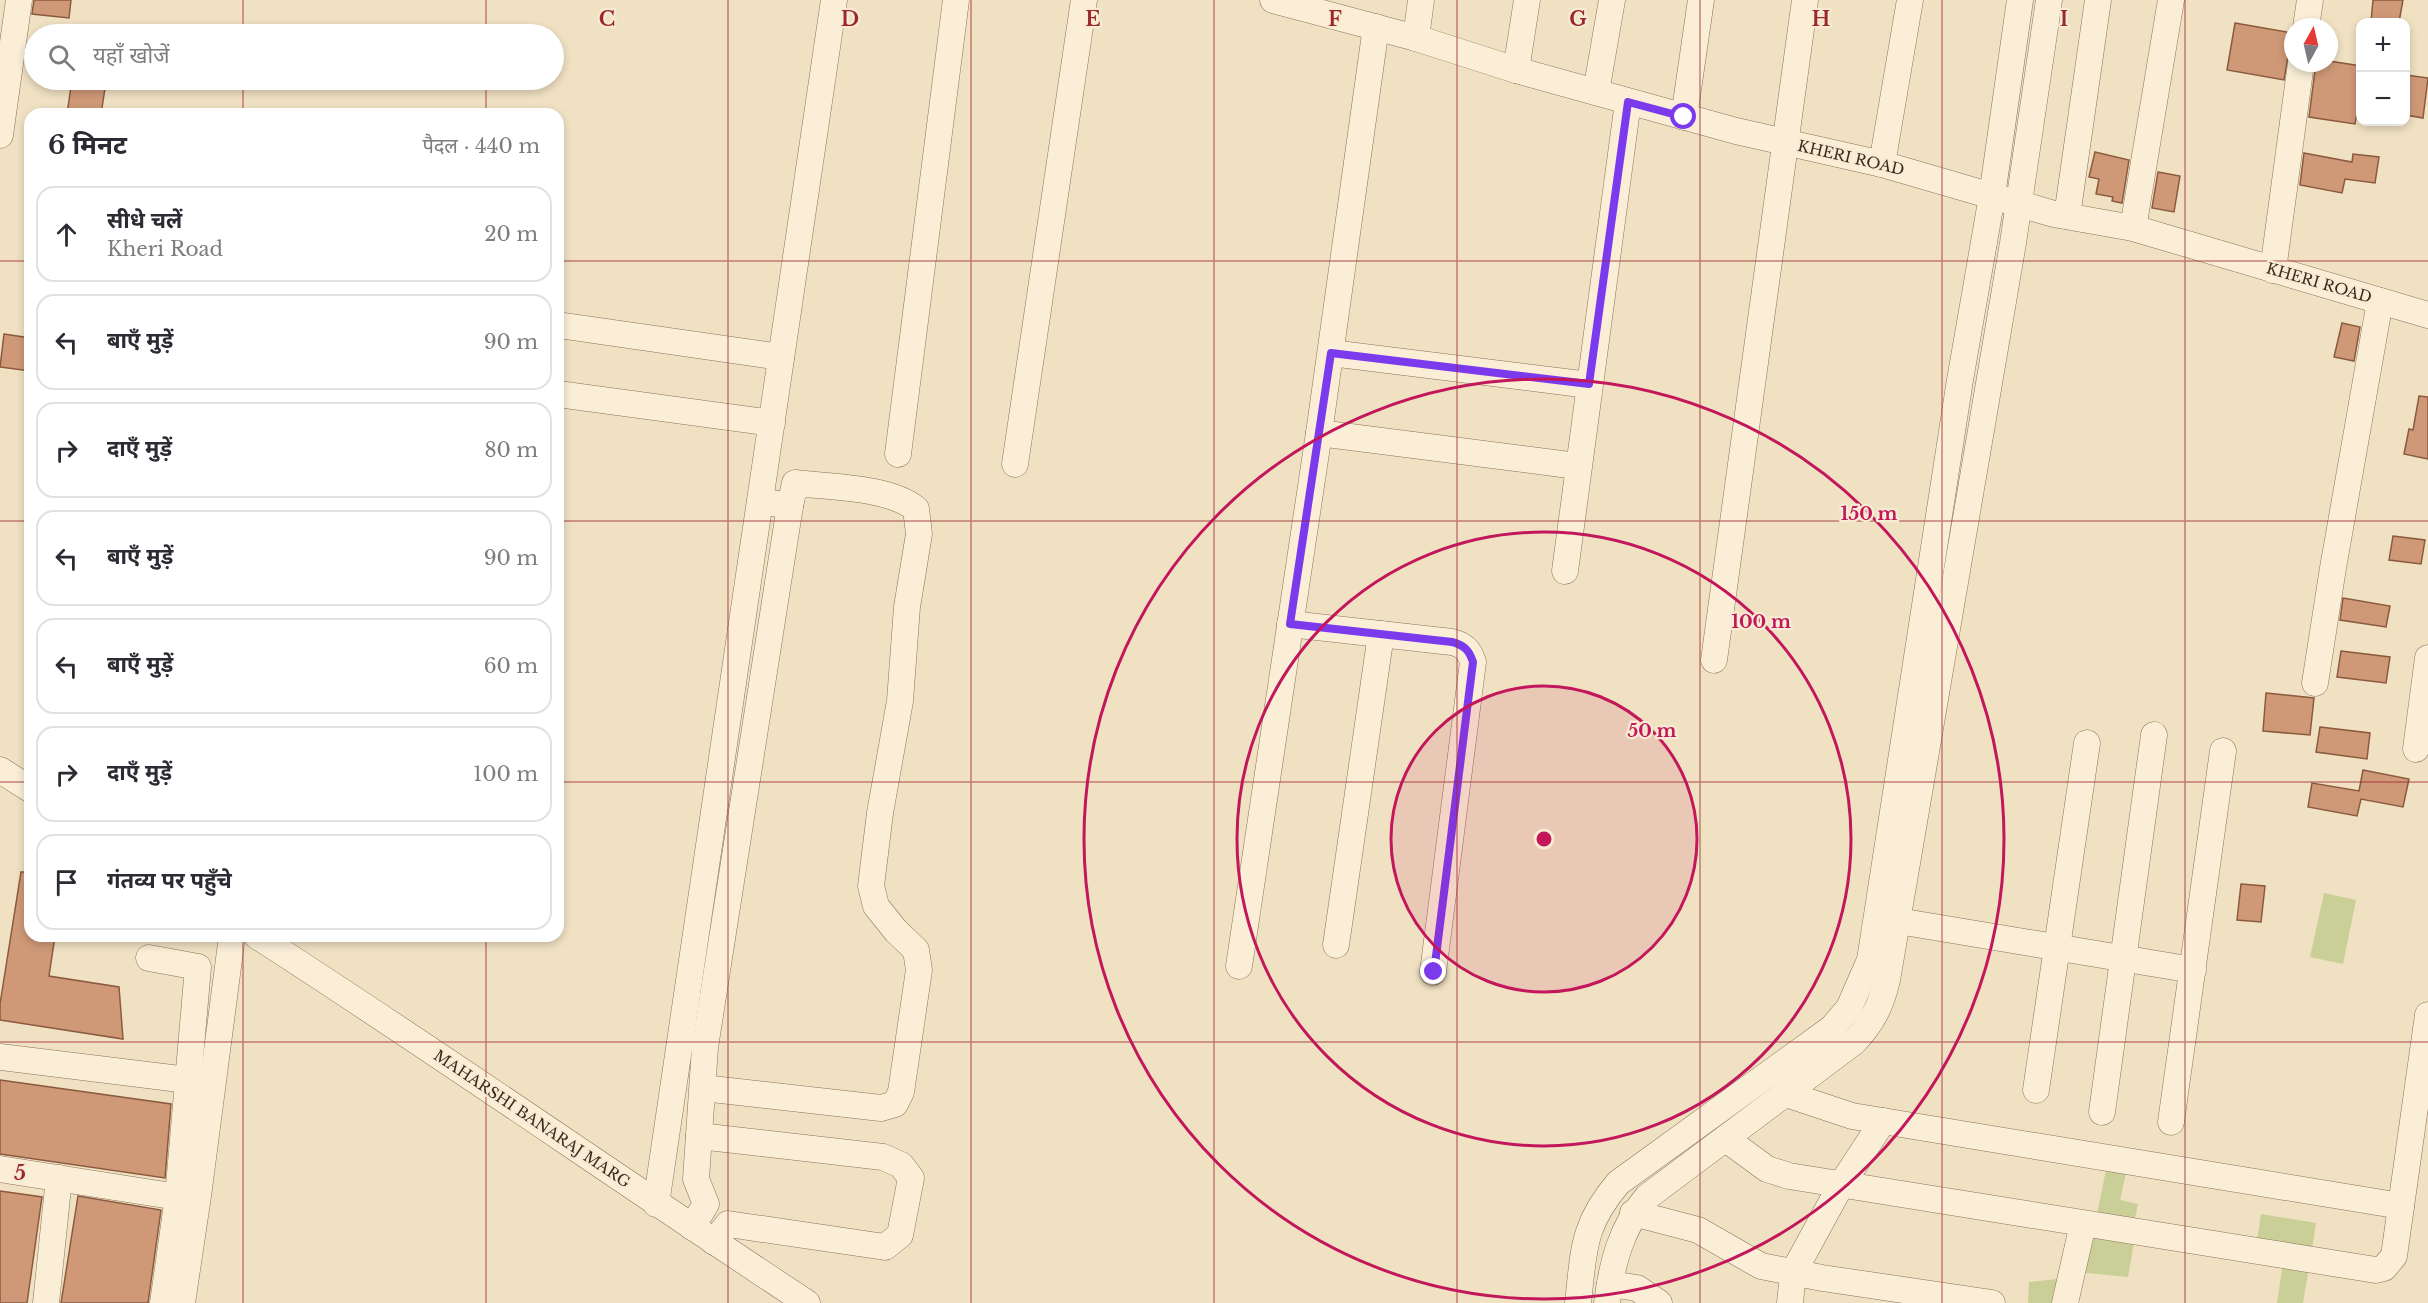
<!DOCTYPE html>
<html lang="hi">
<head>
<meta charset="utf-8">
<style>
  body { margin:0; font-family:"Libre Baskerville","Noto Sans Devanagari",serif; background:#f7f7f7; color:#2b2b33 }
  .controls { position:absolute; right:18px; top:18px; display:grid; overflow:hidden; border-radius:12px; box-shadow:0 3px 9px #0003 }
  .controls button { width:54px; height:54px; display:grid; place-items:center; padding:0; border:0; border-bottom:2px solid #e1e1e2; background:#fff; color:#2b2b33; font:30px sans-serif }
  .compass { position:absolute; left:2284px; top:18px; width:54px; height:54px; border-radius:50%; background:#fff; box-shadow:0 3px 9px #0003; rotate:8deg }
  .stop { position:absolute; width:18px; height:18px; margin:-14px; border:4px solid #7c3aed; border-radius:50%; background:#fff }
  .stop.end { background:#7c3aed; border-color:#fff; box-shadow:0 2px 6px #0008 }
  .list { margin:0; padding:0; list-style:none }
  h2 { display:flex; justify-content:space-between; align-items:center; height:78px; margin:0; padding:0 24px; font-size:26px }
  h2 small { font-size:20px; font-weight:400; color:#7c7c81 }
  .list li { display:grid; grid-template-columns:39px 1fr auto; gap:18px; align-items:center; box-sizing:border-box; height:96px; margin:0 12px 12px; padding:0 12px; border:2px solid #e1e1e2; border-radius:18px }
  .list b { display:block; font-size:22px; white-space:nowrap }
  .list p { margin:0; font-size:20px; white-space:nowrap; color:#7c7c81 }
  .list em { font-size:20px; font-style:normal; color:#7c7c81 }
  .icon { flex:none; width:33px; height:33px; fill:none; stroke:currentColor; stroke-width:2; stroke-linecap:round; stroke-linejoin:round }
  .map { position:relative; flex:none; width:2428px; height:1303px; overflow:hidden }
  .search { position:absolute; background:#fff; box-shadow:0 3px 9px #0003; left:24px; top:24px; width:540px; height:66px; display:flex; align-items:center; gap:15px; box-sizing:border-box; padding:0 21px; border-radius:33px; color:#7c7c81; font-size:22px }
  .panel { position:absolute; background:#fff; box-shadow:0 3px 9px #0003; left:24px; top:108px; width:540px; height:834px; border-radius:18px }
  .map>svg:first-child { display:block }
  .green { fill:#cace97 }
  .building { fill:#cf9978; stroke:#8b5a3e; stroke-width:1.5 }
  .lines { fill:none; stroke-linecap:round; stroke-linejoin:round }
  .minor-casing { stroke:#8b7259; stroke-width:27 }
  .minor { stroke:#faeed7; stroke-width:26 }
  .route { stroke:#7c3aed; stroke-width:8 }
  .grid { fill:none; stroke:#9c272c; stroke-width:1.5; stroke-opacity:0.55 }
  .ring { fill:none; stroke:#c2185b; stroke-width:3 }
  .labels { text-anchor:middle; stroke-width:4.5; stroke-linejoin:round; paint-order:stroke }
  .street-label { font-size:15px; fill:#3a2b1e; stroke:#f7ebd3 }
  .grid-label { font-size:20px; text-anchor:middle; font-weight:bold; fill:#9c272c; stroke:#f7ebd3; stroke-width:4.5; stroke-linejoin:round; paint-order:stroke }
  .centre { fill:#c2185b; stroke:#f7ebd3; stroke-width:3 }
  .ring-label { font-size:18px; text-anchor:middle; font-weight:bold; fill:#c2185b; stroke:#f7ebd3; stroke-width:4.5; stroke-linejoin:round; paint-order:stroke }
</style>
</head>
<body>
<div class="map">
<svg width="2428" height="1303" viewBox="0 0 2428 1303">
  <rect width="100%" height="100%" fill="#f0e1c3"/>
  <!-- green -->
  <g class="green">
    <path d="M2324,893L2356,900L2343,964L2310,957Z"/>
    <path d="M2109,1156L2129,1160L2120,1200L2138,1204L2131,1236L2094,1228Z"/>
    <path d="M2261,1214L2316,1223L2310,1262L2255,1254Z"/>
    <path d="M2069,1230L2134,1242L2128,1277L2067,1271L2056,1303H2028L2029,1282L2057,1279Z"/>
    <path d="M2283,1263L2309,1267L2303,1303H2277Z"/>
  </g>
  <!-- building -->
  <g class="building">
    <path d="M34,0H71L69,18L32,14Z"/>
    <path d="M2373,0H2403L2399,22H2371Z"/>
    <path d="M2235,23L2292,33L2284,80L2227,70Z"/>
    <path d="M2329,61L2361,66V88L2355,124L2309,117L2316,63Z"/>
    <path d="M2406,75L2428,78L2423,118L2406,115Z"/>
    <path d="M72,80L106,82L101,114H67Z"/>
    <path d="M2095,152L2129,160L2122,203L2112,201L2113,197L2096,194L2099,179L2089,177Z"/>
    <path d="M2304,153L2352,162L2353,154L2379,157L2375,183L2345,179L2342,193L2300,185Z"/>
    <path d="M2158,172L2180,176L2174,212L2152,208Z"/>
    <path d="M2342,323L2360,327L2354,361L2334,357Z"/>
    <path d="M4,334L30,338V371L0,367Z"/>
    <path d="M2419,396L2428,397V459L2404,454L2409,429L2413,430Z"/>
    <path d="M2393,536L2425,540L2421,564L2389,560Z"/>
    <path d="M2343,598L2390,606L2386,627L2340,620Z"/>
    <path d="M2341,651L2390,657L2386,683L2337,677Z"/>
    <path d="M2266,693L2314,698L2310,735L2263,731Z"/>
    <path d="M2320,727L2370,733L2367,759L2316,752Z"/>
    <path d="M2363,770L2409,779L2403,807L2361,799L2357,816L2308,807L2312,783L2359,791Z"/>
    <path d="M21,872H30V936H55L49,976L119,987L123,1039L0,1020V1004Z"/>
    <path d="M2241,884L2265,886L2261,922L2237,920Z"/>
    <path d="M0,1080L171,1104L165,1178L0,1154Z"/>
    <path d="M0,1191L42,1197L27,1303H0Z"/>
    <path d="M78,1196L161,1210L148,1303H61Z"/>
  </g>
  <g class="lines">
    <defs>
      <g id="minor">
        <path d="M1273,0L1416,38L1516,70L1736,131L1882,164L2054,214L2133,228L2428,315"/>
        <path d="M2306,27L2310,0"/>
        <path d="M1416,38L1421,0"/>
        <path d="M1516,70L1527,0"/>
        <path d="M1596,92L1612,0"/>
        <path d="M1684,117L1701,0"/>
        <path d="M0,135L19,0"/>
        <path d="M1882,164L1910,0"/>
        <path d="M2067,216L2098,0"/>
        <path d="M2133,228L2171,0"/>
        <path d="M2273,270L2301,63"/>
        <path d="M558,325L781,357"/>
        <path d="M1331,353L1589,385"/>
        <path d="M558,394L772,423"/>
        <path d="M1319,433L1577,466"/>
        <path d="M898,454L956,0"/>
        <path d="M1015,464L1084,0"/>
        <path d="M1565,571L1628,102"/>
        <path d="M1290,624L1452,642C1464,645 1469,650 1473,662L1433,972"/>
        <path d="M1714,660L1805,0"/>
        <path d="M2315,683L2333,568L2380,301"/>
        <path d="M2416,749L2428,658"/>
        <path d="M0,770L30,789"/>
        <path d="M1898,921L2193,970"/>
        <path d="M257,936C442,1055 623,1182 807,1303"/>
        <path d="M1336,945L1381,634"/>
        <path d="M149,958L198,967L178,1197L163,1303"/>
        <path d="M1239,966L1319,433L1376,27"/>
        <path d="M0,1057L188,1080"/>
        <path d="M703,1088L881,1108L895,1104L901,1092L919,970L916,950L896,931L876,906L871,886L880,813L900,701L907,607L919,534L916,509C890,487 829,487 795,483L790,506"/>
        <path d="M2036,1090L2087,743"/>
        <path d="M1786,1094L1852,1116L2401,1206"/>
        <path d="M2102,1112L2154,735"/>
        <path d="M2171,1122L2223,751"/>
        <path d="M699,1136L883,1157L901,1165L911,1178L900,1235L885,1247L728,1224L714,1242"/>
        <path d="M1726,1139L1767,1169L1789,1176C1985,1209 2181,1237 2376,1270L2384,1268L2394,1256L2428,1015"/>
        <path d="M0,1169L178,1197"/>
        <path d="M656,1204L834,0"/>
        <path d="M1633,1213L1698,1230L1761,1266L1822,1278L1992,1303"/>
        <path d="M692,1227L706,1204L696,1179L705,1047L790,506L772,503"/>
        <path d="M1610,1284L1637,1288L1659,1303"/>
        <path d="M46,1303L59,1178"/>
        <path d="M182,1303L198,1196L232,936"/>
        <path d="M1578,1303C1584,1250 1582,1226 1618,1183L1832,1028L1849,1008L1870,960L1960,380L1992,196L2020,0"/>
        <path d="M1607,1303C1612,1263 1621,1228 1647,1197L1854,1042C1872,1023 1881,1006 1887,980L2013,243L2049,0"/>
        <path d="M1790,1303L1793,1273L1841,1185L1883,1121"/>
        <path d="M2065,1303L2083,1224"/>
      </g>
    </defs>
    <!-- minor casing -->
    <use href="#minor" class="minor-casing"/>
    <!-- minor -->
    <use href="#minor" class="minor"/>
  </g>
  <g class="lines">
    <!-- route -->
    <path class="route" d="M1434,972L1473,662C1469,650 1464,645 1452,642L1290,624L1331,353L1589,384L1628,102L1684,117"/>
  </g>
  <!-- grid -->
  <path class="grid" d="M243,0V34M486,0V34M728,0V1303M971,0V1303M1214,0V1303M1457,0V1303M1700,0V1303M1942,0V1303M2185,0V1303M243,80V114M486,80V114M0,261H30M558,261H2428M0,521H30M558,521H2428M0,782H30M558,782H2428M243,936V1303M486,936V1303M0,1042H2428"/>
  <!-- distance rings -->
  <circle cx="1544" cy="839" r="153" fill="#c2185b" fill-opacity=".12"/>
  <g class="ring">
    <circle cx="1544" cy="839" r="153"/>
    <circle cx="1544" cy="839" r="307"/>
    <circle cx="1544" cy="839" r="460"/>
  </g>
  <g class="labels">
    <!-- street labels -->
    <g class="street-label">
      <text transform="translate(1851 158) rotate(13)" y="5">KHERI ROAD</text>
      <text transform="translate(2319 283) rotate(16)" y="5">KHERI ROAD</text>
      <text transform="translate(532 1119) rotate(34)" y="5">MAHARSHI BANARAJ MARG</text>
    </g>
  </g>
  <g class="grid-label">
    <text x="607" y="26">C</text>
    <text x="850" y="26">D</text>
    <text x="1093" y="26">E</text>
    <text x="1335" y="26">F</text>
    <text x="1578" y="26">G</text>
    <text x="1821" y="26">H</text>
    <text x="2064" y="26">I</text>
    <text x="20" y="1180">5</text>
  </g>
  <circle cx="1544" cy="839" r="9" class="centre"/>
  <g class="ring-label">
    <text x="1869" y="520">150 m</text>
    <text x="1761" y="628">100 m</text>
    <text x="1652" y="737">50 m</text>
  </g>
</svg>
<div class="controls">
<button>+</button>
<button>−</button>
</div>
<svg class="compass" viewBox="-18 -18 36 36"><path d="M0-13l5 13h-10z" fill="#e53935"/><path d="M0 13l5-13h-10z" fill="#7c7c81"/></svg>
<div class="stop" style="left:1684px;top:117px"></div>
<div class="stop end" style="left:1434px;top:972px"></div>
<div class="search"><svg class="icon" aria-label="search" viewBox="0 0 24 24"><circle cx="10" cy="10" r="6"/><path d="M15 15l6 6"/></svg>यहाँ खोजें</div>
<section class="panel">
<h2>6 मिनट<small>पैदल · 440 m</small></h2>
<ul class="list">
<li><svg class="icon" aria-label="ahead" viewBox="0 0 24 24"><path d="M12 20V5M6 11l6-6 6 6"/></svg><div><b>सीधे चलें</b><p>Kheri Road</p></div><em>20 m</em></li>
<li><svg class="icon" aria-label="left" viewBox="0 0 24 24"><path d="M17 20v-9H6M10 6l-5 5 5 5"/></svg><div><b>बाएँ मुड़ें</b></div><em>90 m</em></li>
<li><svg class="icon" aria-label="right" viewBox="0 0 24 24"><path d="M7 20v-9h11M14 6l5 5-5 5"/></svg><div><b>दाएँ मुड़ें</b></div><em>80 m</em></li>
<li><svg class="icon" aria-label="left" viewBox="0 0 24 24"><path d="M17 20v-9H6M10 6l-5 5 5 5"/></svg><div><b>बाएँ मुड़ें</b></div><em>90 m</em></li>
<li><svg class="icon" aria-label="left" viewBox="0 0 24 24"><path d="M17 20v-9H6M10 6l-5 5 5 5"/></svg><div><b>बाएँ मुड़ें</b></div><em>60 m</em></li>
<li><svg class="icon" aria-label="right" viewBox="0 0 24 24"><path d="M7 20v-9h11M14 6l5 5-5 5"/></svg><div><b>दाएँ मुड़ें</b></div><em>100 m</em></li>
<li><svg class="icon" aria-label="arrive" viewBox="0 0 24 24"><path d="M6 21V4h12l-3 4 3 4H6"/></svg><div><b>गंतव्य पर पहुँचे</b></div></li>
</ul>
</section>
</div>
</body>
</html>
